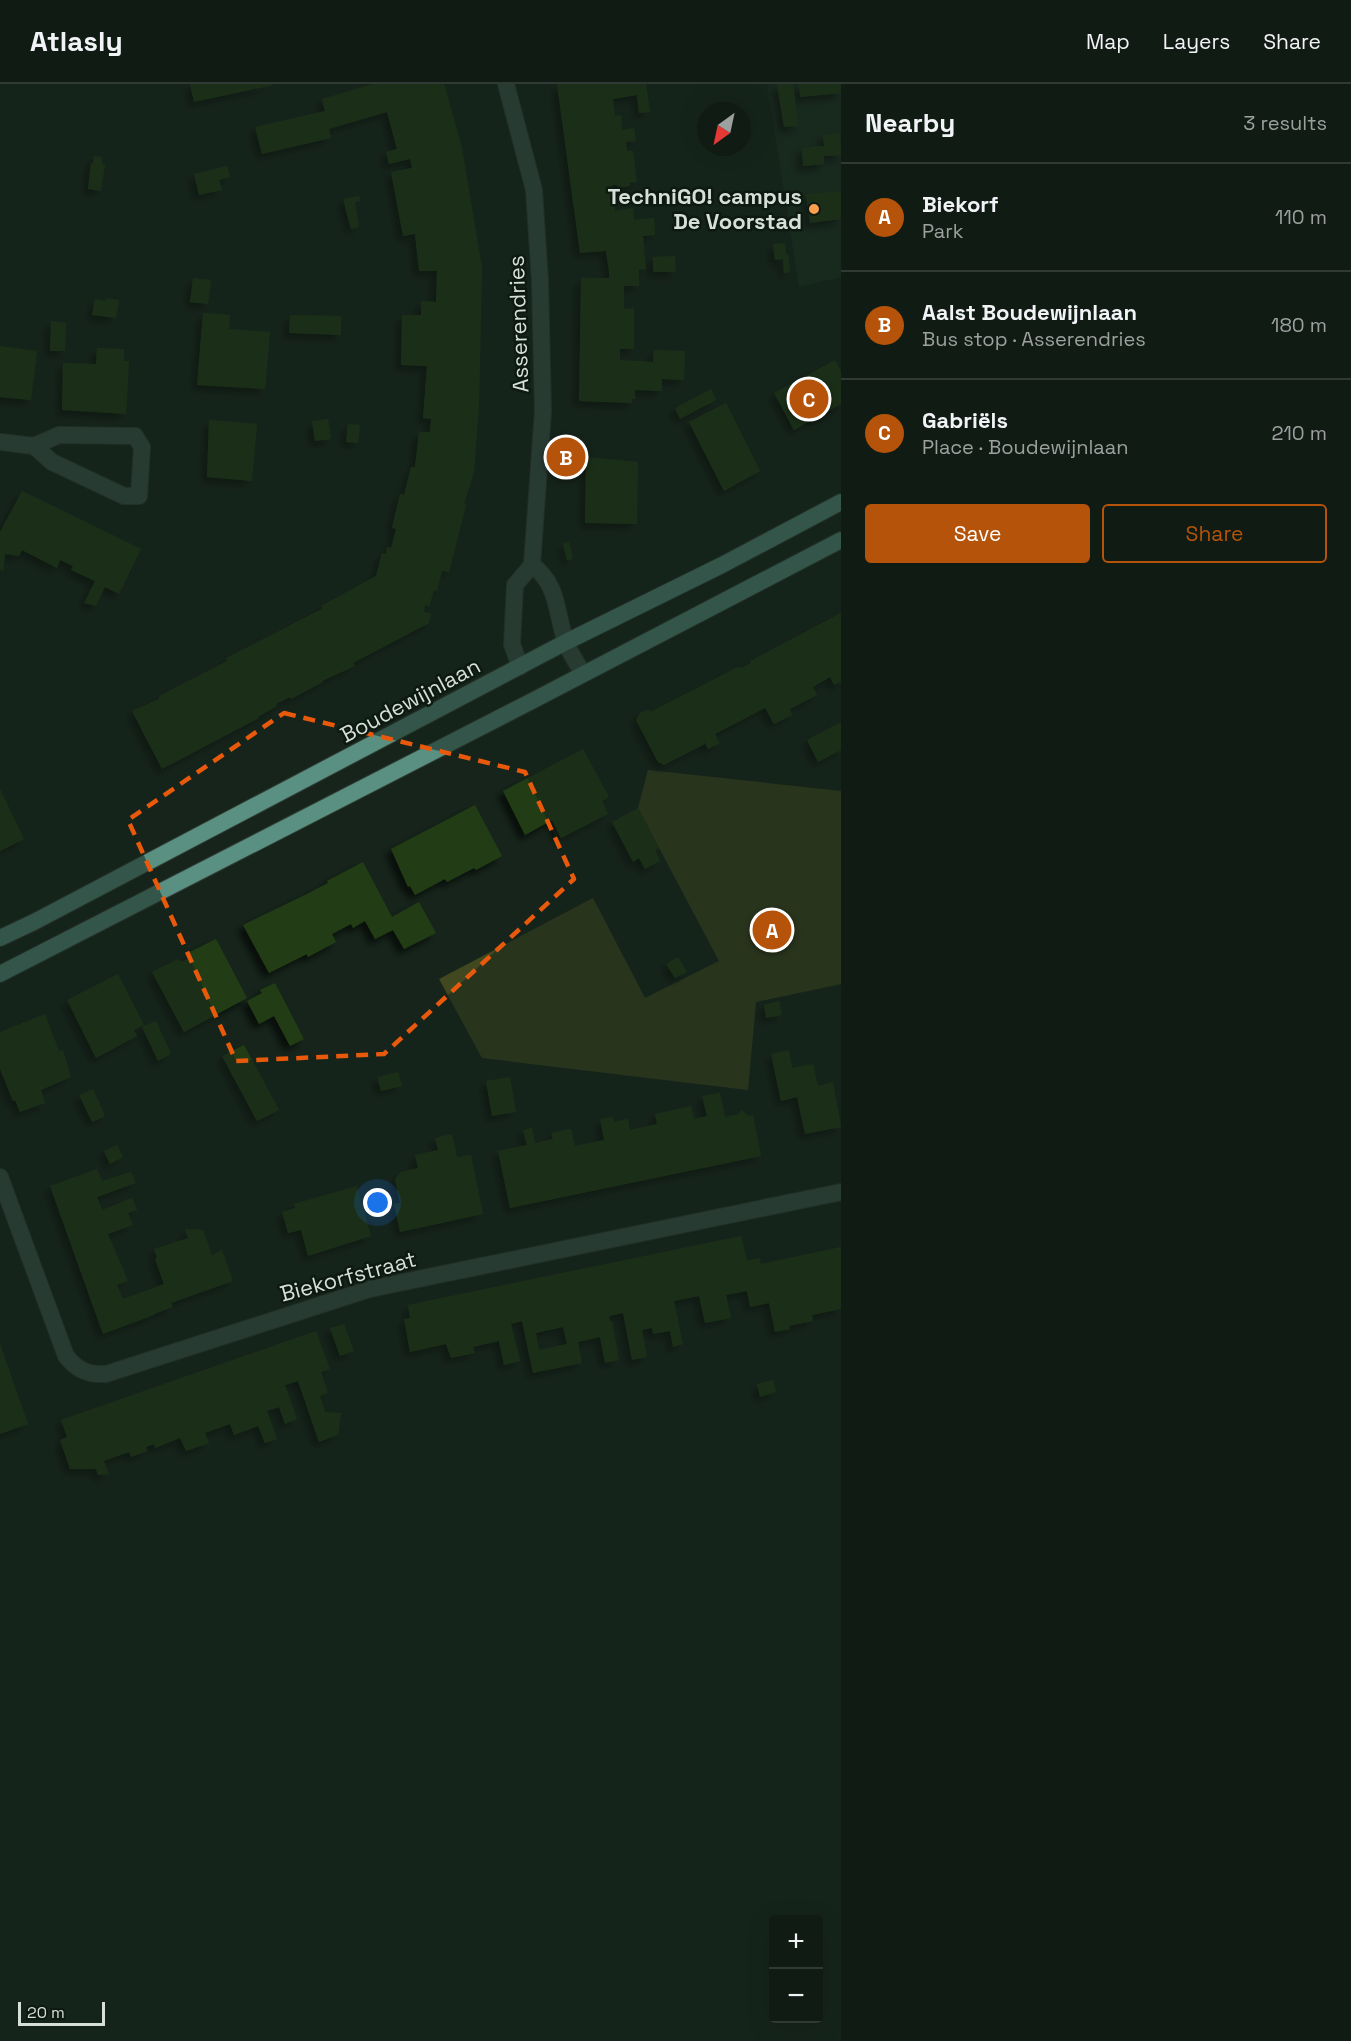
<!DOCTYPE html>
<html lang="en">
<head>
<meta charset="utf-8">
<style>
  body { margin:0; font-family:"Space Grotesk",sans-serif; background:#1e2822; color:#f1f3f6 }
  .controls { position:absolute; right:18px; bottom:18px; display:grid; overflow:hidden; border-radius:6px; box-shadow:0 6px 24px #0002 }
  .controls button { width:54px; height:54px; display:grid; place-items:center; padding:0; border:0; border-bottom:2px solid #303934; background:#101b14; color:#f1f3f6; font:30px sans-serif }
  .compass { position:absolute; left:697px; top:18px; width:54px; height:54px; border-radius:50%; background:#101b14; box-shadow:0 6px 24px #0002; rotate:213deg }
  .scale { position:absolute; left:18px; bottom:15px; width:87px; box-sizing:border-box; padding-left:6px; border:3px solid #d6dfd9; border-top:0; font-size:16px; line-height:21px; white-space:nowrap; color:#d6dfd9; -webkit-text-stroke:4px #0d1a12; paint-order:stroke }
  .you { position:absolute; left:378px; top:1119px; width:21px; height:21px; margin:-15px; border:4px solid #fff; border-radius:50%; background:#1a73e8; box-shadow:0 0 0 9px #1a73e833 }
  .badge { display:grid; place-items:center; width:39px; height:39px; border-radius:50%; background:#b45309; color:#fff; font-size:20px; font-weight:700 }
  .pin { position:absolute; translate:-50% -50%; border:3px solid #fff; box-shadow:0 2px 6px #0006 }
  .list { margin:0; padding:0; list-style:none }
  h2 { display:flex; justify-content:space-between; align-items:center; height:78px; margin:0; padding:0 24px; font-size:26px }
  h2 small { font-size:20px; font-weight:400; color:#9ca1a0 }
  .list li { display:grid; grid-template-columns:39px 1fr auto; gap:18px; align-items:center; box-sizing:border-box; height:108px; padding:0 24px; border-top:2px solid #303934 }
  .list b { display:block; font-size:22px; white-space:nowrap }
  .list p { margin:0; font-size:20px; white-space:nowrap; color:#9ca1a0 }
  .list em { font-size:20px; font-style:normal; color:#9ca1a0 }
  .actions { display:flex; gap:12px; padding:18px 24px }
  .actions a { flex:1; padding:14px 0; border:2px solid #b45309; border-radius:6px; text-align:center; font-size:21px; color:#b45309 }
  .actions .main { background:#b45309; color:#fff }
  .map { position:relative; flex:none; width:841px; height:1957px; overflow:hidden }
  header { display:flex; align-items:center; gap:36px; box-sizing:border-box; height:84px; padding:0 30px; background:#101b14; border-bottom:2px solid #303934 }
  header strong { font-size:28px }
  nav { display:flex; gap:33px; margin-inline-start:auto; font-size:21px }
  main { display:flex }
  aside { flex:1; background:#101b14 }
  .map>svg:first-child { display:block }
  .built { fill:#1c2f23 }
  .green { fill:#414820 }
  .building { fill:#233e15; fill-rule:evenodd; filter:url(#shadow) }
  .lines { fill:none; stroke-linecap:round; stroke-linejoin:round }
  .minor-casing { stroke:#313e36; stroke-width:18 }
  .primary-casing { stroke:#313e36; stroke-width:18 }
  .minor { stroke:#3f5851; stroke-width:16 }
  .primary { stroke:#5a9081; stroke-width:16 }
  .marked { fill:none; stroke:#e8590c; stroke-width:4.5; stroke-dasharray:12 8; stroke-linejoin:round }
  .poi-dot { fill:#fa9f4e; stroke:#0d1a12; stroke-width:2 }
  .labels { text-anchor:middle; stroke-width:5; stroke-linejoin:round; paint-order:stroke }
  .poi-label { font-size:22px; font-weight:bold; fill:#d6dfd9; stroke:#0d1a12; text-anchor:end }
  .street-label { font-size:22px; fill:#d6dfd9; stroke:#0d1a12 }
</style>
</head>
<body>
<header>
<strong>Atlasly</strong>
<nav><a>Map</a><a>Layers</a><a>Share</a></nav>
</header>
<main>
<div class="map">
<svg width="841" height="1957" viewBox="0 0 841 1957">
  <defs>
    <filter id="shadow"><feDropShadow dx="-5.5" dy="5.5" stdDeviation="3" flood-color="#0009"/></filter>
  </defs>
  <rect width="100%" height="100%" fill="#16241b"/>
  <!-- built -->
  <path class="built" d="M767,0H841V193L799,203Z"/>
  <!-- green -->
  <path class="green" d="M648,686L841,707V900L756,918L748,1006L482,974L439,895L593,814L645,914L719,877L638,724Z"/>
  <!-- building -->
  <g class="building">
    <path d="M190,0H272L273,1L194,18Z"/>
    <path d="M373,0H444L462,64L482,184L479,321L474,388L464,420L466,421L449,488L442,487L437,507L434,506L429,523L425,521L424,528L431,530L429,539L353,579L355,582L322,597L323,598L291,615L290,613L276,620L277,622L258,633L259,634L162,685L132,627L159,615V612L227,577L226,574L322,525L321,522L376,492L382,469L386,470L387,463L391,464L396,445L392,444L400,410L404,411L411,383H415L419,348H430L431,335L423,334L427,282L401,281L402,231H421V217L436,218L437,187H419L415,150L403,152L391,88L412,84L410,75L389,80L386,68L397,65L387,28L329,45L331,54L262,70L255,43L325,27L322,15Z"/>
    <path d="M557,0H646L650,28L639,29L637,11L613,15L615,32L621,31L622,46L634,44L636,57L626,58L627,67H633L637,98L630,99V102L618,104L617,101H612L615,127L633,124L634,136L654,134L655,151L643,152L646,185L639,186V202H624V225L634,224V265H620V276L653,278L654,266L685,267L684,296L662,295V307L635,306V315H632V319L579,317L581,194H609V188L606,167L580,169Z"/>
    <path d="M777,0H793L798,42L784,43Z"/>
    <path d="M799,0H841V9L800,13Z"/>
    <path d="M840,50L841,71L824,72V80L803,82L802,64L824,62L823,51Z"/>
    <path d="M94,72L102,73V80H105L101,107L88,105L91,79H93Z"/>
    <path d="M227,82L230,93L219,96L222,106L199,111L194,90Z"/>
    <path d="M841,107V135L810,139L806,110Z"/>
    <path d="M359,112L360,117L355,118L359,143L351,145L343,115Z"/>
    <path d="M785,159L786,171L788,170L790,188L784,189L783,175L775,176L773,160Z"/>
    <path d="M675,172L676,188H653V173Z"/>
    <path d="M193,194L211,196L208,220L190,218Z"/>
    <path d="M106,214L119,216L116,234L92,231L95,215L106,217Z"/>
    <path d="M203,229L230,231L229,245L270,248L265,305L197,301Z"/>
    <path d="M290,231L341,232V251L289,249Z"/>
    <path d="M51,237L66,239L65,267H50Z"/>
    <path d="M0,262L37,267L31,316L0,313Z"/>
    <path d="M97,264L124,265V277H129L126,330L62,326L63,279L96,280Z"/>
    <path d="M835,276L841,287V320L794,346L774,309Z"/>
    <path d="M711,305L716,316L680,335L675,324Z"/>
    <path d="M726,319L760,387L724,407L689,338Z"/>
    <path d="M328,335L331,355L315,357L312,337Z"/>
    <path d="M209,336L257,340L252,397L207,393Z"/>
    <path d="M348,340L360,341L358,359L346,358Z"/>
    <path d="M586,373L638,378L637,440L585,439Z"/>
    <path d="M22,407L141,465L119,510L105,503L96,522L84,519L95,497L71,486L73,482L60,476L57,484L22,466L19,472L5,470L3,487L0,486V448Z"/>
    <path d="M569,458L573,475L567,476L563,459Z"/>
    <path d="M841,529V598L834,601L830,593L813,603L817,611L790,625L792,631L774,640L765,624L715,650L720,659L708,665L703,654L705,660L664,681L658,678L636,636L640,629L647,626L652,627L738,583L741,584L751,579L750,577Z"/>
    <path d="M841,638V666L818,678L807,656Z"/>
    <path d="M583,665L609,713L602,717L608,730L561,754L552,736L525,751L503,707Z"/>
    <path d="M0,705L24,755L0,767Z"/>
    <path d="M475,721L502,772L476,786L474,784L447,798L445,795L415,811L410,802L408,803L391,765Z"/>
    <path d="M638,724L659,764L655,766L660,777L645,785L639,774L633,778L612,738Z"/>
    <path d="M363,778L392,833L419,818L436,849L404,865L393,846L375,855L365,837L353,844L351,840L332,850L336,858L308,873L307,870L269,889L243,841L307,810L328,799L327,797Z"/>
    <path d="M216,855L247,914L184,948L152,888L178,875L181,878L190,874V868Z"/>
    <path d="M678,873L687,888L675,894L666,880Z"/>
    <path d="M118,890L144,941L134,946L137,952L96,974L67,916Z"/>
    <path d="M275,899L304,955L290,962L274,932L259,940L247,917L262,909L260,906Z"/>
    <path d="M779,917L782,931L766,934L764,921Z"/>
    <path d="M45,930L59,967L63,966L71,993L41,1006L45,1019L20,1028L15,1016L13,1017L0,985V948Z"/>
    <path d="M156,937L171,970L158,977L142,943Z"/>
    <path d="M244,961L279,1026L257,1037L222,972Z"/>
    <path d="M789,966L792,984L813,980L818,1002L833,998L841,1043L805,1050L797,1013L781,1017L771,970Z"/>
    <path d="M398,988L402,1002L381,1007L377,993Z"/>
    <path d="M510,993L516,1028L492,1032L486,997Z"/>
    <path d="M93,1005L105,1032L92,1038L79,1011Z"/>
    <path d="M720,1009L725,1033L739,1030L741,1026L749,1032L753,1031L761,1072L510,1124L498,1067L527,1061L523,1046L532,1044L535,1059L553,1055L551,1049L571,1045L575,1062L604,1056L600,1035L613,1033L614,1038L628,1035L630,1046L657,1040L655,1030L691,1022L694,1035L707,1032L702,1012Z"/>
    <path d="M452,1050L457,1073L471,1071L483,1130L400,1148L394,1120L400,1119L395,1095L401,1088L418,1084L415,1071L438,1066L435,1054Z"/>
    <path d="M117,1061L123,1073L110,1080L104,1067Z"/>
    <path d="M97,1085L102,1097L131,1088L136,1099L97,1113L102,1126L132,1114L137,1126L128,1129L133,1141L108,1150L128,1197L117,1201L123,1215L164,1200L155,1175L157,1174L154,1165L188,1154L185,1145L203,1146L212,1171L222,1166L233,1197L171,1219L173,1223L154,1230V1231L103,1250L50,1102Z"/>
    <path d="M357,1102L371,1152L308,1172L301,1146L288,1149L282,1128L295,1124L294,1120Z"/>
    <path d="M741,1152L747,1177L759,1174L761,1180L841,1163V1225L812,1231L813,1237L789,1242L790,1245L775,1248L769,1219L750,1223L747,1207L726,1211L731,1234L705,1239L699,1212L674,1217L683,1260L673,1263L670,1247L653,1250L652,1244L642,1246L647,1273L632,1276L623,1229L609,1232L610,1238L612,1237L619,1276L605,1279L600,1253L578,1258L582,1279L533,1289L522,1237L511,1240L520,1277L504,1281L499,1257L473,1263L475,1269L451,1274L446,1260L410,1268L404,1235L410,1234L408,1221ZM563,1243L567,1260L539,1266L536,1249Z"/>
    <path d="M344,1240L354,1267L340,1272L330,1244Z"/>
    <path d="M316,1247L330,1285L321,1288L328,1309L320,1312L325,1328L341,1329L338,1351L319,1358L298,1297L285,1301L297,1335L285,1340L279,1323L267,1327L277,1355L265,1359L258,1342L234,1351L230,1340L205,1349L209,1359L186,1367L180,1354L155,1364L154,1360L146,1363L147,1367L131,1373L129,1368L104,1377L109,1390L98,1391L96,1385H70L60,1356L67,1353L61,1336Z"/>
    <path d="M0,1260L28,1340L0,1350Z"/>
    <path d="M773,1296L776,1308L760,1313L757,1300Z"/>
  </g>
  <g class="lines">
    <defs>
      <g id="minor">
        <path d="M506,0L534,106L540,197L543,327L532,481L515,501L512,560L520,583"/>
        <path d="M0,358L34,362L59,351L135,352L142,363L139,412H124L52,378L34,362"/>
        <path d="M532,481C558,500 556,527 565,556C569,568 577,579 583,590"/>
        <path d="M0,1093L66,1272C77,1286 88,1291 106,1290L370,1205L841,1108"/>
      </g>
      <g id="primary">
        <path d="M0,854L34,838L566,558L722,481L841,418"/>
        <path d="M0,890L532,617L841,456"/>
      </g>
    </defs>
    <!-- minor casing -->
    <use href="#minor" class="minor-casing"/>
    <!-- primary casing -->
    <use href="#primary" class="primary-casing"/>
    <!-- minor -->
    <use href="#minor" class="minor"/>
    <!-- primary -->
    <use href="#primary" class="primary"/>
  </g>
  <!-- marked area -->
  <path d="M0 0H841V1957H0ZM284,629L525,688L574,795L384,970L236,977L128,736Z" fill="#16241b" fill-opacity=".55" fill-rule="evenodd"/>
  <path class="marked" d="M284,629L525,688L574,795L384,970L236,977L128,736Z"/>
  <!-- markers -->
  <circle class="poi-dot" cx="814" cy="125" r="6"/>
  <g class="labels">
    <!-- poi labels -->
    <g class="poi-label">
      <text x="802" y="120">TechniGO! campus<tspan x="802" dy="25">De Voorstad</tspan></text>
    </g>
    <!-- street labels -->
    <g class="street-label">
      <text transform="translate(518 240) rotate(-92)" y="8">Asserendries</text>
      <text transform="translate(410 616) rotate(-28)" y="8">Boudewijnlaan</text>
      <text transform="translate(348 1192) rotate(-15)" y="8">Biekorfstraat</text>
    </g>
  </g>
</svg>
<div class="controls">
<button>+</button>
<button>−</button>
</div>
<svg class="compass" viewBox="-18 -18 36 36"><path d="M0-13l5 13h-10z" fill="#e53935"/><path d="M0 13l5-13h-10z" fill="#9ca1a0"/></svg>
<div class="scale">20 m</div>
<div class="you"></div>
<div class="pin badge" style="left:772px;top:846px">A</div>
<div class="pin badge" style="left:566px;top:373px">B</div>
<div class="pin badge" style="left:809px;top:315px">C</div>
</div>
<aside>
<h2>Nearby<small>3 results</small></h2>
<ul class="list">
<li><span class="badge">A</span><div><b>Biekorf</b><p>Park</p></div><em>110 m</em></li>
<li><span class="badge">B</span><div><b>Aalst Boudewijnlaan</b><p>Bus stop · Asserendries</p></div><em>180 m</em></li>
<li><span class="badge">C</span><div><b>Gabriëls</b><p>Place · Boudewijnlaan</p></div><em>210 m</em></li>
</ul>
<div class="actions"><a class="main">Save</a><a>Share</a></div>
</aside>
</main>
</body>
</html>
